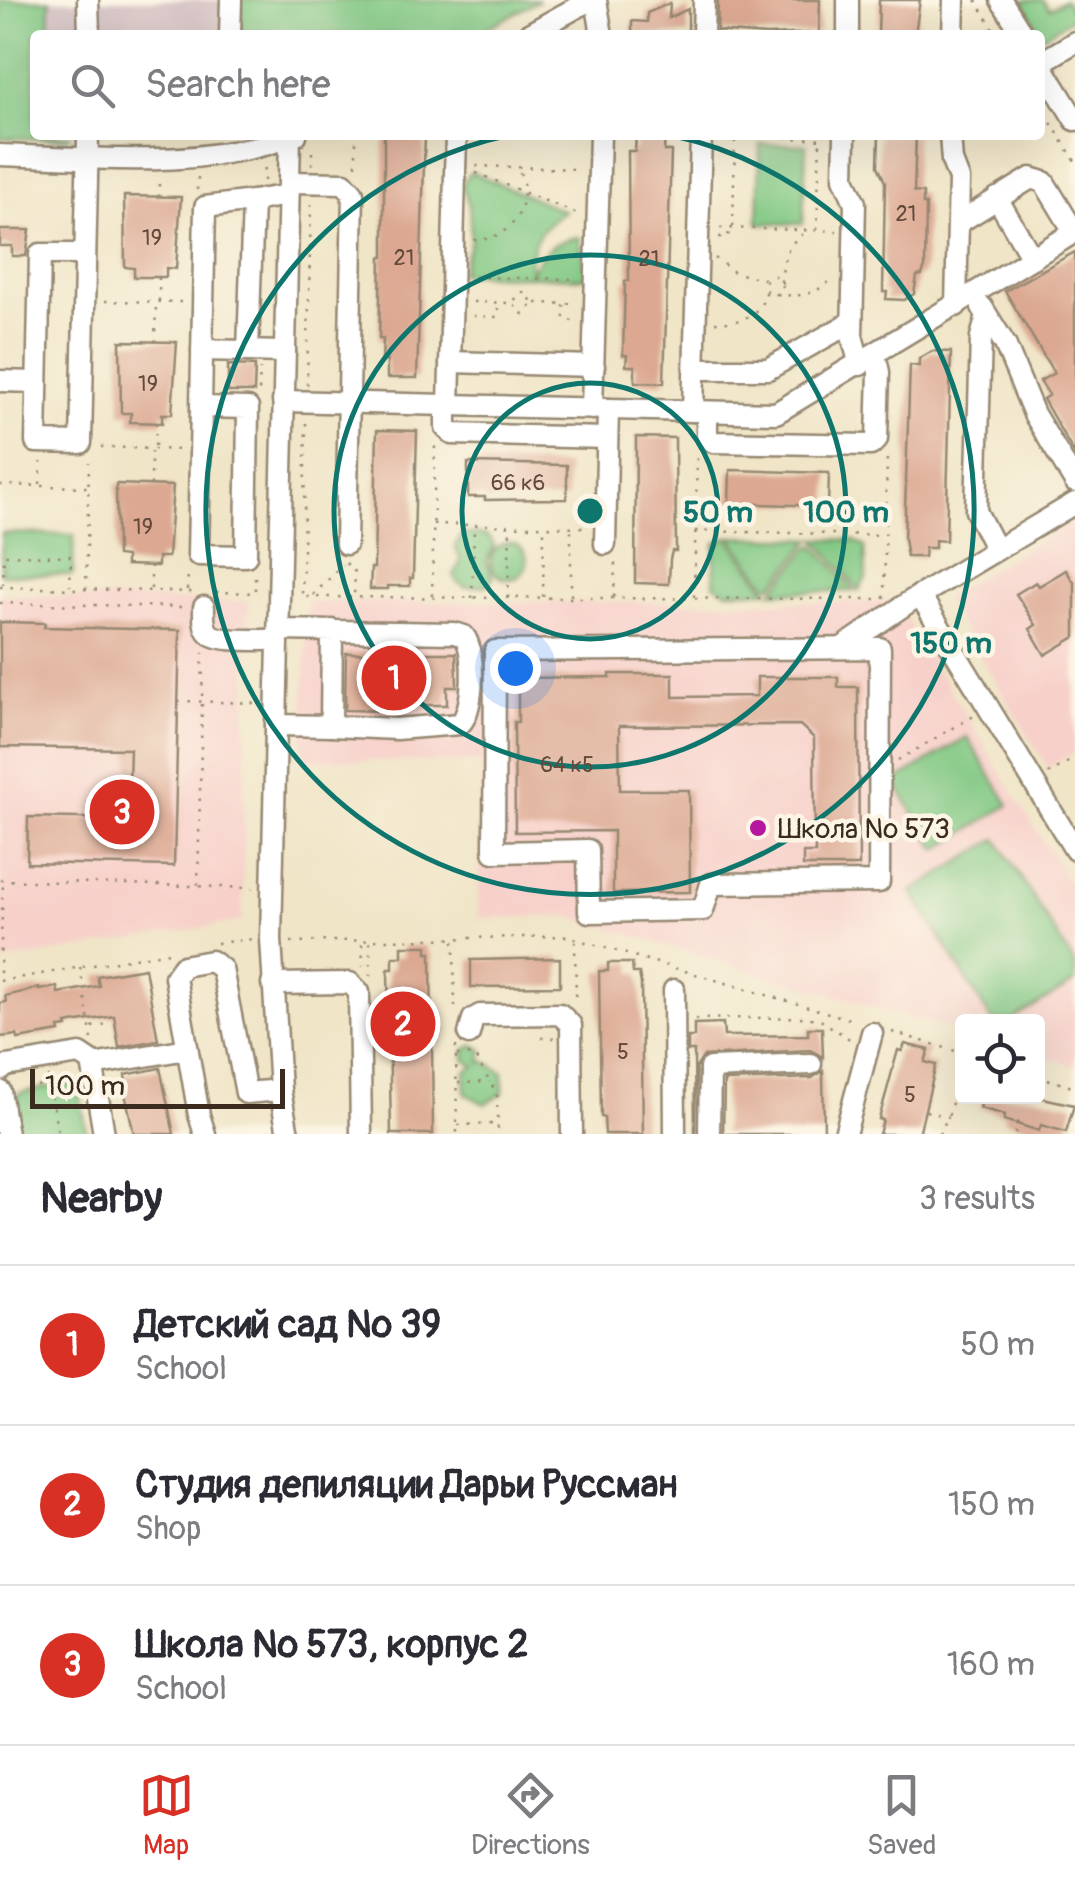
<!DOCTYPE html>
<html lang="en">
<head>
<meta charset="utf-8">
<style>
  body { margin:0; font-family:Pangolin,sans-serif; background:#f7f7f7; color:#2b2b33 }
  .controls { position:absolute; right:30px; bottom:30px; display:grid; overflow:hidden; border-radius:10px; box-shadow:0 10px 40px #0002 }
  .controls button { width:90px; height:90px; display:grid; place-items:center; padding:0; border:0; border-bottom:2px solid #e1e1e2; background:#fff; color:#2b2b33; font:50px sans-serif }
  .scale { position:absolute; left:30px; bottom:25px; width:255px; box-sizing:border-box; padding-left:10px; border:5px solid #3b2a1e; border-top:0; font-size:28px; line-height:35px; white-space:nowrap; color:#3b2a1e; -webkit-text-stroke:8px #fcf5e5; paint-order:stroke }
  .you { position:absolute; left:515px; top:668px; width:35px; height:35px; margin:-25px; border:8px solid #fff; border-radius:50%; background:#1a73e8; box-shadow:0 0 0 15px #1a73e833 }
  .badge { display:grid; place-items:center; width:65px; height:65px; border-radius:50%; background:#d93025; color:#fff; font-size:32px; font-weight:700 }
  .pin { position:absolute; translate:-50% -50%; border:5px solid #fff; box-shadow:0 2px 10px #0006 }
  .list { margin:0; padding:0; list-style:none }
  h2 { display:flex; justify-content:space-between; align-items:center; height:130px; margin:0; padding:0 40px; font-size:42px }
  h2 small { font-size:32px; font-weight:400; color:#7c7c81 }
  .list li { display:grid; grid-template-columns:65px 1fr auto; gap:30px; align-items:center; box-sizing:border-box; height:160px; padding:0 40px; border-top:2px solid #e1e1e2 }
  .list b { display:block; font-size:38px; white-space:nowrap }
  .list p { margin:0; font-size:32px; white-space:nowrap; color:#7c7c81 }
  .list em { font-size:32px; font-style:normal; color:#7c7c81 }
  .icon { flex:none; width:55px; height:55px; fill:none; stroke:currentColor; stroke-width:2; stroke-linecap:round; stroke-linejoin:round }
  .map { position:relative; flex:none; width:1075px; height:1134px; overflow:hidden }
  .search { position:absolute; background:#fff; box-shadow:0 10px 40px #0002; left:30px; right:30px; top:30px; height:110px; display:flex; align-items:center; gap:25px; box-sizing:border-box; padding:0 35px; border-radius:10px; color:#7c7c81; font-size:38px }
  .sheet { height:610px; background:#fff }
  nav { display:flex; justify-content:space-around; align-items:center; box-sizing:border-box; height:140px; border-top:2px solid #e1e1e2; background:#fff; font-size:28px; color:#7c7c81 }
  nav a { display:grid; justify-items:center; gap:5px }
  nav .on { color:#d93025 }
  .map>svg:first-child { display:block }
  .built { fill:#f7d0ca }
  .industrial { fill:#d2bec2 }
  .green { fill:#80c883; stroke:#5e7950; stroke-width:2.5 }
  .building { fill:#dca892 }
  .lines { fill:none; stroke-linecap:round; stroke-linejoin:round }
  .minor-casing { stroke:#968872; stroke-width:25 }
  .path { stroke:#968872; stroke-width:2.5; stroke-dasharray:2.5 8; stroke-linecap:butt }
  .minor { stroke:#fff; stroke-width:20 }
  .ring { fill:none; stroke:#0f766e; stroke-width:5 }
  .poi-dot { fill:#b5179e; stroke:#fcf5e5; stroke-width:4 }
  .labels { text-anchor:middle; stroke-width:9; stroke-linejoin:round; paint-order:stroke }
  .number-label { font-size:22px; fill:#634a3b }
  .poi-label { font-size:28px; fill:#3b2a1e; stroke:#fcf5e5; text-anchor:start }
  .centre { fill:#0f766e; stroke:#fcf5e5; stroke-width:5 }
  .ring-label { font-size:30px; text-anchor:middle; font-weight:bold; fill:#0f766e; stroke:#fcf5e5; stroke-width:9; stroke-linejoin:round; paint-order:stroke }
</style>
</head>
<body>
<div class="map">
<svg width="1075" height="1134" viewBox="0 0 1075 1134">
  <rect width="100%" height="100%" fill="#fcf5e5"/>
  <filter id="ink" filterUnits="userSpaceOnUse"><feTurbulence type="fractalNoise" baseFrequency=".01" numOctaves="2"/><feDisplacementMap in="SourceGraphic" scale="20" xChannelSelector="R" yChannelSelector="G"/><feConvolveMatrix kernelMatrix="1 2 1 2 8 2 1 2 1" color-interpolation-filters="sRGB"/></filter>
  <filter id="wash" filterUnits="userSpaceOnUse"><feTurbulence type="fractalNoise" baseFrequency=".0048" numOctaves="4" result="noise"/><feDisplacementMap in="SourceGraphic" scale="40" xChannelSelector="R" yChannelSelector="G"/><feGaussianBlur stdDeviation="2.25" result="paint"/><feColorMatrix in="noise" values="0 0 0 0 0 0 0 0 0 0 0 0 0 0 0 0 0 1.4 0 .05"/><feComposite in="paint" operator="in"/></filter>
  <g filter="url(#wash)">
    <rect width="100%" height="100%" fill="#f0e5c7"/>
    <!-- built -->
    <g class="built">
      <path d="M1075,519V752L1048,768L944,598Z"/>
      <path d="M0,595L249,602L242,921L0,962Z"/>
      <path d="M307,602H896L1075,893V1066L1038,1055V1022H962V1033L567,916L478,918L482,763L302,759Z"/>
    </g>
    <!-- industrial -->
    <path class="industrial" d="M50,0H241V35H49Z"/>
    <!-- green -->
    <g class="green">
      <path d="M0,0H50L49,35H35V135H72L64,139L0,138Z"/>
      <path d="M241,0H540L474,35H241Z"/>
      <path d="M1043,0L1049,9L1065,0L1075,16L1043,36L1022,1Z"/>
      <path d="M760,144L806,145L803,224L758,223Z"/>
      <path d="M471,172L564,211C541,226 527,245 531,273C541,252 554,240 579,237L588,278L460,274L471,240L469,205L463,188V182Z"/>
      <path d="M2,533L74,535L73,575L1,574Z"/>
      <path d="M467,534C479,534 490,532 494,546L487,561L493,577L488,585L465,587L456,581L454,576L461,561L455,546L461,536Z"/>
      <path d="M727,537L768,591H726L714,584L715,544Z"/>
      <path d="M731,537L812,539L773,585H767Z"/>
      <path d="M816,539L853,540L865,547L866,578L859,590Z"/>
      <circle cx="509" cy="561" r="18"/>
      <path d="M811,546H816L855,591L772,592Z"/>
      <path d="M967,737L1009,805L937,850L894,782Z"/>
      <path d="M997,839L1075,965V982L1011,1021H992L912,892Z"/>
      <path d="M474,1045L483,1050L481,1063L484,1061L503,1072V1093L485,1104L466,1094L465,1072L475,1066L465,1060V1050Z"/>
      <path d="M64,1084L71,1085L80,1095L87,1134H19L15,1106L19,1093Z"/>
    </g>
    <g id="blocks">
      <!-- building -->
      <g class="building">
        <path d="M718,0H820L819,33L766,35L717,31Z"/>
        <path d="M879,0H920L915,35H878Z"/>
        <path d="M670,3L669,18L688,9V35H632V21L647,22V13Z"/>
        <path d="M384,135H425L417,378H387V361L382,360L383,339H379L381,257H384Z"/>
        <path d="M636,135H665L664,151H671L664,383L635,382V366H626L627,355H623L625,281H629L628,151H635Z"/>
        <path d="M879,135H916L914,192L923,193V204H926L925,267L922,275L917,276L914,294L904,300L886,299L887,292H883L885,182L878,166Z"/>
        <path d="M124,196L181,197L176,269L166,268V277H134V268L125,267Z"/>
        <path d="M0,230H30L26,256H12V246H0Z"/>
        <path d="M1075,252V455L1043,399L1049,395L1040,381L1054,373L1005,291Z"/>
        <path d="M120,341L177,342L172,414H162V423L130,422L131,413H121Z"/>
        <path d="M932,351L951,352L946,541L935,540V548H925L924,557H907L904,539L910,365L919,366V359Z"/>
        <path d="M228,365L255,366L254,392H228Z"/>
        <path d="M377,430L417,431L413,578H410V586H388V589H370L371,568H374Z"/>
        <path d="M636,437L675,438L676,551H672L670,559L669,584L635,583Z"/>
        <path d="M468,463L567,465V499L485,500V497H468Z"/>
        <path d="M730,470L829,473L828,506L729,503Z"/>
        <path d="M116,484L173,486L168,557H158V566L126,565V557L117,556Z"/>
        <path d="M1066,570L1075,584V637L1045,655L1030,629L1036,625L1016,594L1036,582L1039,586Z"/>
        <path d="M0,622L45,623L44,627L180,630L174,866L27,863L28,817L128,819L130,749L0,747Z"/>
        <path d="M346,653H456L457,687H447V705H389V711L345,710Z"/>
        <path d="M610,674H673V697L757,696V677H838V687H858L859,866H803V853H815L814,738L800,725L619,726L620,790H689L690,892L613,893V831L515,832L514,722H518V678L610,677Z"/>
        <path d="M402,946H427V953H431L433,1134H391L388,969H393V957H402Z"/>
        <path d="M560,958V986L471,987V960Z"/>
        <path d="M608,963H632L633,973H639L641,984L643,1134H605L604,1117H601L599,971H608Z"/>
        <path d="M145,968L158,1040L119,1047L114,1016L66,1024L67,1027L59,1028L60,1032L18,1039L17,1035L0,1037V1003L6,1002L5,996L39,988V990L57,987L58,993L99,986L97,976Z"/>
        <path d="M723,1023L724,1036L808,1035V1028H822L823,1057L810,1050L704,1056L696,1068L695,1134L694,1051H688V1037H694V1024Z"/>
        <path d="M905,1044L929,1050L925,1062L936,1065L919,1134H879L883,1120L879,1119L898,1050L902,1051Z"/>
        <path d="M160,1068L174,1134H134L123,1084L126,1083L125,1075Z"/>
        <path d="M823,1071L824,1134H723L724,1081L812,1078Z"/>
        <path d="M983,1096H1034L1074,1105L1066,1132L1041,1125L1039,1131L1004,1120L1005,1115L980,1108Z"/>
      </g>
    </g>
  </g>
  <g filter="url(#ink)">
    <use href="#blocks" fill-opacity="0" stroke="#968872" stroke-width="2.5"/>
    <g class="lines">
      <defs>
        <g id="minor">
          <path d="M88,0L89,35"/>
          <path d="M596,0L602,35"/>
          <path d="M1001,0L1023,35"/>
          <path d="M230,35L231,0"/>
          <path d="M527,35L590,0"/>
          <path d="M703,35L704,0"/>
          <path d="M848,35V0"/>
          <path d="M953,35L954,0"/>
          <path d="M1075,42L1040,63L1075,120"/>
          <path d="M845,135L844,178L855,203L852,336L860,365"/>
          <path d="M950,135L952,161L959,179L956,306"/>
          <path d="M0,155C97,158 203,170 296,135"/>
          <path d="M289,182L344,183L353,193L346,544"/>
          <path d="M997,198L1032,258"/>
          <path d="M958,223L1031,178L1044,182L1075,233"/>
          <path d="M85,254H40L36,442L81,443L88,135"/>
          <path d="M982,307L1005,344L1034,414L1075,482"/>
          <path d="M987,316L981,337L976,511L996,550"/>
          <path d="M202,350L285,352"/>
          <path d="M248,351L253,201L288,195"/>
          <path d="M450,362L594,366"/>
          <path d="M694,369H768L852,322"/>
          <path d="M0,381L37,382"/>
          <path d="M283,401L776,413L1075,232"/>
          <path d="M446,405V428L452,434L607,438"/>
          <path d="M449,405L456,135"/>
          <path d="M201,407L248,408L246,556L198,555L205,207L253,201"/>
          <path d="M592,409L600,135"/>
          <path d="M693,411L701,135"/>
          <path d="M707,412V436L713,442L871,445L877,439L879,372L875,355"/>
          <path d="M605,544L608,409"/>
          <path d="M920,595L1075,850"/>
          <path d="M204,607C204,615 203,627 209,633C218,643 264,639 278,640"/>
          <path d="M278,630L454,633L464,636C476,651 474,710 460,724L396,729L331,726L332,630"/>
          <path d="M843,647L909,602L1075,503"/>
          <path d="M880,648L879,882L711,884L703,910L589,912L588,850L494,852L495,651Z"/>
          <path d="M276,725L331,726"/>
          <path d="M272,984L350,983L359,992L361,1134"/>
          <path d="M674,990L675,1134"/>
          <path d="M469,1034L473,1019L480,1015L560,1014L571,1025L572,1134"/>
          <path d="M93,1065L187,1049"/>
          <path d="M0,1071L6,1066L80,1054L92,1062L104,1134"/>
          <path d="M0,1091L7,1134"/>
          <path d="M205,1134L199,1115L175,977L183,966L211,961L222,969L246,1093L280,1090"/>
          <path d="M288,1134L280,1090L271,939L290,137"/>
          <path d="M709,1134L710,1068L811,1064"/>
          <path d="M845,1134L872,1033"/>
        </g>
      </defs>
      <!-- minor casing -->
      <use href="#minor" class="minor-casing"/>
      <!-- path -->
      <g class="path">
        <path d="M976,0L997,35"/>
        <path d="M1040,105L1075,161"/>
        <path d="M722,136L824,139"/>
        <path d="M312,165V148"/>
        <path d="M356,165V135"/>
        <path d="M476,166L578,169"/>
        <path d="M476,173L580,215"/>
        <path d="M264,181L265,164"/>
        <path d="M197,190L198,177"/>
        <path d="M159,197V179"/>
        <path d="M733,227L735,136"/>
        <path d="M720,228L837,231"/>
        <path d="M817,230L820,140"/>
        <path d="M719,237H728L729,229"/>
        <path d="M474,240C512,240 534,205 519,170"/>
        <path d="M715,258L735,273L769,280"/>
        <circle cx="774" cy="285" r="9"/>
        <path d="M474,277L576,279"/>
        <path d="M781,282C784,257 786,243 808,231"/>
        <path d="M777,294C800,298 818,294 834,277"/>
        <path d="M105,301L182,302"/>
        <path d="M159,301V277"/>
        <path d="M473,302L511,303L523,314L534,303L523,292L511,303"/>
        <path d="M536,303L578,304"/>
        <path d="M564,305V320L576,321"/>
        <path d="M473,316L498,317V303"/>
        <path d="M715,322C741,324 760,316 767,290"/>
        <path d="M155,342L156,303"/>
        <path d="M307,385L311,203"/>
        <path d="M259,391L260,369"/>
        <path d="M306,423L302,597L880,599"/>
        <path d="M155,446L156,422"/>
        <path d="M101,447L183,450"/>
        <path d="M40,484L41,462"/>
        <path d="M0,485L87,487"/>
        <path d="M151,485V452"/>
        <path d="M433,524L584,527"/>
        <path d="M695,531L884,535"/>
        <path d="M346,563L355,572L354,597"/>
        <path d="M3,585L4,555L71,556L70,586"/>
        <path d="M0,587L193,592"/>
        <path d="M86,589L89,462"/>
        <path d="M151,589V566"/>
        <path d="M187,590L188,573"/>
        <path d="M216,592L255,593V574"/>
        <path d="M313,595L343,565"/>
        <path d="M432,596L435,444"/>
        <path d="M571,596V529"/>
        <path d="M543,597L544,530"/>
        <path d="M614,597L615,560"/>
        <path d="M694,597L697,455"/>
        <path d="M472,598L474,527"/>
        <path d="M508,598L510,527"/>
        <path d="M884,598L887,456"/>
        <path d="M0,603L183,607"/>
        <path d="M178,701L256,703"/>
        <path d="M898,760L974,716"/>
        <path d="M1048,774L1075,758"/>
        <path d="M0,880L253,888"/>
        <path d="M198,885L203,653"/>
        <path d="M454,941L455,1013"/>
        <path d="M575,941L576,1003"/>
        <path d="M291,942L565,936L856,1021"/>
        <path d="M217,943L253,939"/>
        <path d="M362,944L363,966"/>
        <path d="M80,967L87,1010"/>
        <path d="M0,973L3,882"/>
        <path d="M370,976V941"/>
        <path d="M0,981L169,952"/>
        <path d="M88,1016L92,1039"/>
        <path d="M695,1019L807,1017L822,1021L851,1040"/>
        <path d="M92,1027L112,1023"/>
        <path d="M892,1032L962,1053"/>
        <path d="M541,1038H554"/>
        <path d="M456,1046L457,1134"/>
        <path d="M457,1055H474L497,1094L498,1134"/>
        <path d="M48,1076L58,1134"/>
        <path d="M1038,1076L1075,1088"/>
        <path d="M458,1083L490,1082"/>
        <path d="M37,1086L48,1084"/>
        <path d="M926,1111L948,1117"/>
        <path d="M458,1125L495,1124"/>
        <path d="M939,1134L948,1117L962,1067"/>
        <path d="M1015,1134L1019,1119"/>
      </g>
      <!-- minor -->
      <use href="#minor" class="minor"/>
    </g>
  </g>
  <!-- distance rings -->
  <g class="ring">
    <circle cx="590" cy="511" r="128"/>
    <circle cx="590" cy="511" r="256"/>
    <path d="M670 135A384 384 0 1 1 510 135"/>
  </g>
  <!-- markers -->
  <circle class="poi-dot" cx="758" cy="828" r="10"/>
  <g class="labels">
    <!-- number labels -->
    <g class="number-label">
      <text x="906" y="221">21</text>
      <text x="152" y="245">19</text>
      <text x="404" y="265">21</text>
      <text x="649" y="266">21</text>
      <text x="148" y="391">19</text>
      <text x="518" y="490">66 к6</text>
      <text x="143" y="534">19</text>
      <text x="567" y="772">64 к5</text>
      <text x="623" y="1059">5</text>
      <text x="910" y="1102">5</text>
    </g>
    <!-- poi labels -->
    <g class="poi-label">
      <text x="778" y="838">Школа № 573</text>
    </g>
  </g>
  <circle cx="590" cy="511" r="15" class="centre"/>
  <g class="ring-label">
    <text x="718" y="522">50 m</text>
    <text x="846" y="522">100 m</text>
    <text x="951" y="653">150 m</text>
  </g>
</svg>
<div class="controls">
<button><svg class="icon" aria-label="locate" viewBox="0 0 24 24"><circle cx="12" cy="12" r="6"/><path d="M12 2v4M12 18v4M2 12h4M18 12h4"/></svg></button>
</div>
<div class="scale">100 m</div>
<div class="you"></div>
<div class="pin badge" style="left:394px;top:678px">1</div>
<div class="pin badge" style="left:403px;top:1024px">2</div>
<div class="pin badge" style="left:122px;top:812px">3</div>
<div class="search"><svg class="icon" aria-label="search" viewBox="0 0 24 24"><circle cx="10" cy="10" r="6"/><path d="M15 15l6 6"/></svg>Search here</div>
</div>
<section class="sheet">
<h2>Nearby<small>3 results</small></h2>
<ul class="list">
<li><span class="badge">1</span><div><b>Детский сад № 39</b><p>School</p></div><em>50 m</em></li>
<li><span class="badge">2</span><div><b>Студия депиляции Дарьи Руссман</b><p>Shop</p></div><em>150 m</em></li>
<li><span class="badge">3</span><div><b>Школа № 573, корпус 2</b><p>School</p></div><em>160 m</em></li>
</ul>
</section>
<nav>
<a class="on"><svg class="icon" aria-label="map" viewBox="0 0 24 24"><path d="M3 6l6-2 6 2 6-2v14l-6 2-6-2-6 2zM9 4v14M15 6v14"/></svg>Map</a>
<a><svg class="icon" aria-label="directions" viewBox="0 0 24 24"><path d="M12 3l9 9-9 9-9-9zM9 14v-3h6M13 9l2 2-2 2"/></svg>Directions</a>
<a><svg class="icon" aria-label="saved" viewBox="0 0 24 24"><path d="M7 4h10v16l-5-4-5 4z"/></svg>Saved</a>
</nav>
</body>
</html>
